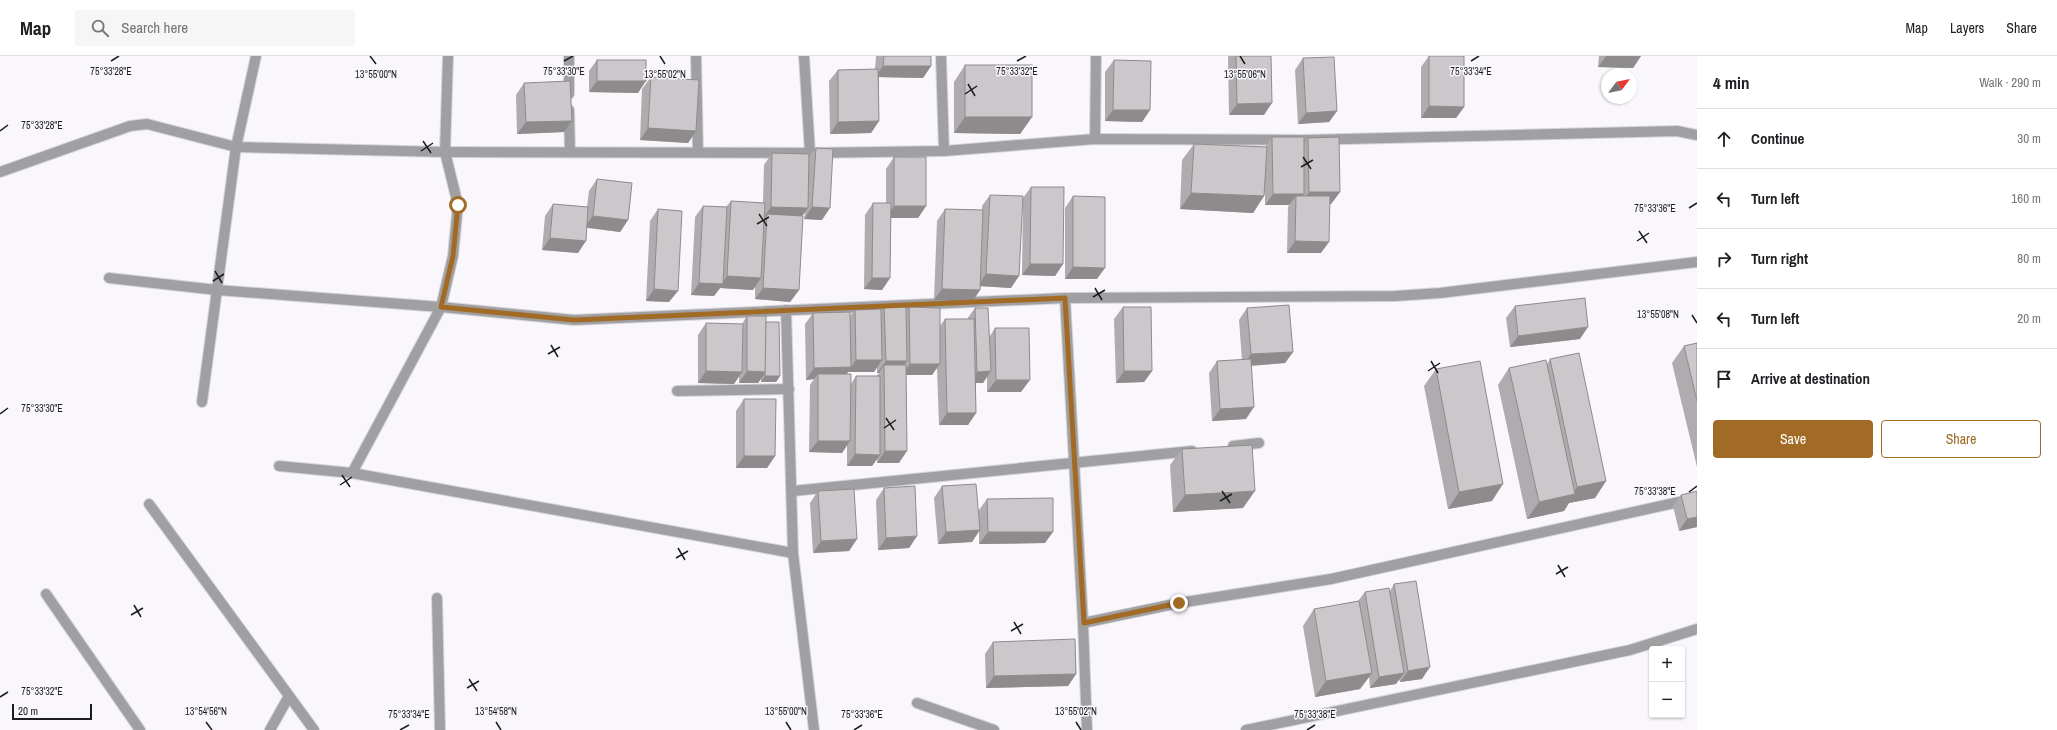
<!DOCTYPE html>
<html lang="en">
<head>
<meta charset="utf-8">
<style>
  body { margin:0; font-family:"Archivo Narrow",sans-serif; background:#f6f6f6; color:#202124 }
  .controls { position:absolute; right:12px; bottom:12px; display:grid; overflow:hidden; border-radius:4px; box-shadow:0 1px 3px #0004 }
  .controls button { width:36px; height:36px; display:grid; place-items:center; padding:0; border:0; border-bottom:1px solid #e0e0e0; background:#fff; color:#202124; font:20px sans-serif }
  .compass { position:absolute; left:1601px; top:12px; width:36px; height:36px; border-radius:50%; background:#fff; box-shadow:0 1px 3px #0004; rotate:58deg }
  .scale { position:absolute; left:12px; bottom:10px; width:80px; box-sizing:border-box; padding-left:4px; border:2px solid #1d1c1e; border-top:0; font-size:11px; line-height:14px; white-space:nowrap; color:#1d1c1e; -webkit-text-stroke:3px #f9f7fb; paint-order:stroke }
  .stop { position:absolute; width:12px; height:12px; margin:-9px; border:3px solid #a16a25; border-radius:50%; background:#fff }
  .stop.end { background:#a16a25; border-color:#fff; box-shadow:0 1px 4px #0008 }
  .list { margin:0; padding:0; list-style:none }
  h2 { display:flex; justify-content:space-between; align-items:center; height:52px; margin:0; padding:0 16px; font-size:17px }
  h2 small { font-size:13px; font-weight:400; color:#757577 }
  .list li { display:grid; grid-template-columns:26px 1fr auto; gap:12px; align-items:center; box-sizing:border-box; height:60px; padding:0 16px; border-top:1px solid #e0e0e0 }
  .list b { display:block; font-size:15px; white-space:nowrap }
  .list em { font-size:13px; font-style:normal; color:#757577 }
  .actions { display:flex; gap:8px; padding:12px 16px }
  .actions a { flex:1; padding:9px 0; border:1px solid #a16a25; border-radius:4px; text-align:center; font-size:14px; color:#a16a25 }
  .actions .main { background:#a16a25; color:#fff }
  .icon { flex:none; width:22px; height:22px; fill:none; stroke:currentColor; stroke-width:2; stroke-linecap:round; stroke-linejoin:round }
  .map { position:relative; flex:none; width:1697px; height:674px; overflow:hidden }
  header { display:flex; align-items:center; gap:24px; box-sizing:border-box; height:56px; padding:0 20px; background:#fff; border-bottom:1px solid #e0e0e0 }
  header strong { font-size:19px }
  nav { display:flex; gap:22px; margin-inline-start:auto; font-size:14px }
  .search { width:280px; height:36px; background:#f6f6f6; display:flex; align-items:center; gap:10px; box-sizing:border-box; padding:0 14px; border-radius:4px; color:#757577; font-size:15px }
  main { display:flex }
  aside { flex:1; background:#fff }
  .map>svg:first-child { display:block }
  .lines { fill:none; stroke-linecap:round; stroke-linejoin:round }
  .minor-casing { stroke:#d6d4d8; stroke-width:12 }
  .minor { stroke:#a0a0a2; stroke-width:10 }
  .wall { fill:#afabae; fill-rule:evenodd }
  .shaded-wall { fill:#8e8b8d }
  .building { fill:#cbc7ca; stroke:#8e8b8d }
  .route { stroke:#a16a25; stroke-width:5 }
  .ticks { fill:none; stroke:#1d1c1e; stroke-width:1.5 }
  .ticks-label { font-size:10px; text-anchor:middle; fill:#1d1c1e; stroke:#f9f7fb; stroke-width:3; stroke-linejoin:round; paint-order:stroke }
</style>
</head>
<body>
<header>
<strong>Map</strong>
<div class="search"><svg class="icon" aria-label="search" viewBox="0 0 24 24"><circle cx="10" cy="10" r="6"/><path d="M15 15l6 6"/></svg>Search here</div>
<nav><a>Map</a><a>Layers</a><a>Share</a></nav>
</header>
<main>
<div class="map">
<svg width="1697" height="674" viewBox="0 0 1697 674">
  <rect width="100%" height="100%" fill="#f9f7fb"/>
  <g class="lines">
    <defs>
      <g id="minor">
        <path d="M569,0V38"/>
        <path d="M696,0L698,96"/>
        <path d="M804,0L810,97"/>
        <path d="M941,0L944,95"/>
        <path d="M569,54L570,96"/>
        <path d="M1095,83L1096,0"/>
        <path d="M0,116L130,70L147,68L236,91L445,96L810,97L944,95L1095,83L1303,84L1677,75L1697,79"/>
        <path d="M109,222L217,234L441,251L574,264L1065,242L1395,240L1440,237L1697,206"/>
        <path d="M1065,242L1083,567L1087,674"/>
        <path d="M786,254L793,497L814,674"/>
        <path d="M677,335L789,333"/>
        <path d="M202,346L236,91L256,0"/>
        <path d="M1233,390L1259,387"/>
        <path d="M279,410L352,417L793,497"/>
        <path d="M352,417L441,251L453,200L458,149L445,96L448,0"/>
        <path d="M793,435L1192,395"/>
        <path d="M149,448L314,674"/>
        <path d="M46,538L140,674"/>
        <path d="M437,542L440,674"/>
        <path d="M1083,567L1179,547L1331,523L1697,442"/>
        <path d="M917,647L994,674"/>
        <path d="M270,674L289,640"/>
        <path d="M1246,674L1630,594L1697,573"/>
      </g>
    </defs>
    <!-- minor casing -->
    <use href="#minor" class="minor-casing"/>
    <!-- minor -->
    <use href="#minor" class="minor"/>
  </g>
  <!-- wall -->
  <g class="wall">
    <path d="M876,0H931V10L923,22L879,21V65L871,77L830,78L829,25L838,14L875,13Z"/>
    <path d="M1228,0H1271L1264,59H1229Z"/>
    <path d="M1429,0L1464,51L1456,62H1421V11Z"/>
    <path d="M1599,0H1641L1633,12L1598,11Z"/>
    <path d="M1303,2L1337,55L1329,66L1298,68L1295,14Z"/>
    <path d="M597,4L638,37L589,36V15Z"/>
    <path d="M1114,4L1150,54L1142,66L1105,65V16Z"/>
    <path d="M965,9L1032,61L1020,78L954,77V26Z"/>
    <path d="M651,21L696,75L688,87L640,84L642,33Z"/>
    <path d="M524,27L572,65L564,76L517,78L516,39Z"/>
    <path d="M1272,81L1304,88L1308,82L1340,136L1331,148H1330L1321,197H1287L1288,151L1289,149H1265V135L1264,140L1253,157L1180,153L1182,104L1194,88L1265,91Z"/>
    <path d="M816,92L822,164L804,163L805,156L802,160L799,234L790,246L755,243V230L753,234L720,232L714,240L691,239L695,161L703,150L726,151L731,145L763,147L764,109L772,97L809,101Z"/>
    <path d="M894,101L926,150L918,162H891L890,222L882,234L864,233L865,159L873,147H886V113Z"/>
    <path d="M597,123L628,164L620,176L587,172L578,197L542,194L545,160L553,148L587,151L589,135Z"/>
    <path d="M1031,131L1063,208L1055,220L1022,219L1023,142Z"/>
    <path d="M990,139L1011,232L980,230V234L972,246L934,244L937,165L945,153L982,154V150Z"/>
    <path d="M1073,140L1097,223H1065V152Z"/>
    <path d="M658,153L669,246L646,245L650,165Z"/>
    <path d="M1515,250L1580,283L1510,291L1506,262Z"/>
    <path d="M884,251L906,256L909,251L940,270L945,263H967L975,252L990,280L995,272L1021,336H987V320L983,327H976V357L968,369H939L937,311L932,319H906L899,407H877V403L872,410H847V389L842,397L809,396L810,329L814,323L806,324L805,268L813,257L850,260L855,254L881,255ZM877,311V317H879L877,320H856L851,328L847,318L848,316H874Z"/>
    <path d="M1123,251L1152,315L1144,326L1116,327L1114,263Z"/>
    <path d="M1247,252L1293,296L1285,307L1251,310L1246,363L1212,365L1209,317L1217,305L1242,304L1239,264Z"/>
    <path d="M747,260L766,266L780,320L776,326H761V322L758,327H739V320L734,328L698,327V279L706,267L742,268Z"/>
    <path d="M1697,287V411L1672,307L1684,290Z"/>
    <path d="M1550,303L1606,425L1595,442L1569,447L1564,455L1527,463L1498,329L1509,312L1547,308Z"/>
    <path d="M1436,313L1492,445L1448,453L1424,330Z"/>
    <path d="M744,343L775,400L767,412H736V355Z"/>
    <path d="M1182,393L1243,452L1173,456L1170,409Z"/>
    <path d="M942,430L979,464V454L987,443L1045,487L979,488V475L972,486L938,488L934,442Z"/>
    <path d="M884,432L917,480L909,492L878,494L876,444Z"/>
    <path d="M818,435L857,483L849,495L813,497L810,447Z"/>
    <path d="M1681,439L1697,471L1679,475L1673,450Z"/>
    <path d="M1394,528L1422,623L1400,626L1399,623L1396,628L1370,632L1369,621L1360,633L1315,641L1303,570L1314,553L1358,545L1365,536L1390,535Z"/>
    <path d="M993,586L1076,618L1068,630L986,632L985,598Z"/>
  </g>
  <!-- shaded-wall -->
  <g class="shaded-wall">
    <path d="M1606,0H1641L1633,12L1598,11Z"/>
    <path d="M883,10H931L923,22L875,21Z"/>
    <path d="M597,25H646L638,37L589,36Z"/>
    <path d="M1272,47L1264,59H1229L1237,48Z"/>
    <path d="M1429,50L1464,51L1456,62H1421Z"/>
    <path d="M1113,54H1150L1142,66L1105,65Z"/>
    <path d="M1337,55L1329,66L1298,68L1306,57Z"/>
    <path d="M965,61H1032L1020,78L954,77Z"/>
    <path d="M572,65L564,76L517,78L526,66Z"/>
    <path d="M879,65L871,77L830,78L838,66Z"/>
    <path d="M648,72L696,75L688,87L640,84Z"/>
    <path d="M1309,136H1340L1331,148H1301Z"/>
    <path d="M1191,137L1264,140L1253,157L1180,153Z"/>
    <path d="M1273,138H1304L1296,149V140L1289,149H1265Z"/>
    <path d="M894,150H926L918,162H886Z"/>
    <path d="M771,151L808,152L800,163L767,158L764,163L763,162Z"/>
    <path d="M812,151L830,152L822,164L804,163Z"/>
    <path d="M593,160L628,164L620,176L584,171Z"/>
    <path d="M550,182L586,185L578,197L542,194Z"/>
    <path d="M1295,185L1329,186L1321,197H1287Z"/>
    <path d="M1030,208H1063L1055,220L1022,219Z"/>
    <path d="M1073,211L1105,212L1097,223H1065Z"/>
    <path d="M986,218L1019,220L1011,232L978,230Z"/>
    <path d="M727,220L761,222L753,234L720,232L714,240L691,239L699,227L721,228Z"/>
    <path d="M872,222H890L882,234L864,233Z"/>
    <path d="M763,232L799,234L790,246L755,243Z"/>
    <path d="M654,233L678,235L669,246L646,245Z"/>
    <path d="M942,233L980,234L972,246L934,244Z"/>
    <path d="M1588,271L1580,283L1510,291L1518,280Z"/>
    <path d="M1293,296L1285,307L1243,310L1251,298Z"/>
    <path d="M856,304H882L874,316H848L843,323L818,318L814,323L806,324L814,312L851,311Z"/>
    <path d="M886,305H907L899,317L884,309L879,317H877Z"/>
    <path d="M910,308H940L932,319H901Z"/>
    <path d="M706,315L742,316L734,328L698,327Z"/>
    <path d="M747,315L766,316L758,327H739Z"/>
    <path d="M991,315L983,327H969L977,316Z"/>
    <path d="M1124,315H1152L1144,326L1116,327Z"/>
    <path d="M765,320H780L776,326H761Z"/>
    <path d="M996,324H1030L1021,336H987Z"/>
    <path d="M1254,351L1246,363L1212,365L1220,353Z"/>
    <path d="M947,357H976L968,369H939Z"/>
    <path d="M818,385H850L842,397L809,396Z"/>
    <path d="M885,395H907L899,407H877Z"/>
    <path d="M855,398L880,399L872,410H847Z"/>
    <path d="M744,400H775L767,412H736Z"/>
    <path d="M1606,425L1595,442L1569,447L1564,455L1527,463L1539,446L1572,439L1577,431Z"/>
    <path d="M1503,428L1492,445L1448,453L1459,436Z"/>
    <path d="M1255,435L1243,452L1173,456L1185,439Z"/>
    <path d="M1697,461V471L1679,475L1687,463Z"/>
    <path d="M980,474L972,486L938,488L946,476Z"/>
    <path d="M988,476H1053L1045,487L979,488Z"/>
    <path d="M917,480L909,492L878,494L886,482Z"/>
    <path d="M857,483L849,495L813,497L821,485Z"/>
    <path d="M1430,611L1422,623L1400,626L1408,615Z"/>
    <path d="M1372,617L1360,633L1315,641L1326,625Z"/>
    <path d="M1404,617L1396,628L1370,632L1379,621Z"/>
    <path d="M1076,618L1068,630L986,632L994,620Z"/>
  </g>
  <!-- building -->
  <g class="building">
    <path d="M884,0H931V10H883Z"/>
    <path d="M1236,0H1271L1272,47L1237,48Z"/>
    <path d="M1429,0H1464V51L1429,50Z"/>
    <path d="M1334,1L1337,55L1306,57L1303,2Z"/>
    <rect x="597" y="4" width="49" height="21"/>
    <path d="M1114,4L1151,5L1150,54H1113Z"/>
    <rect x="965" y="9" width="67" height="52"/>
    <path d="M878,13L879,65L838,66V14Z"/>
    <path d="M651,21L699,24L696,75L648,72Z"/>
    <path d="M570,25L572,65L526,66L524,27Z"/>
    <path d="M1272,81H1304V138H1273Z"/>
    <path d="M1339,81L1340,136H1309L1308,82Z"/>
    <path d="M1194,88L1267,91L1264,140L1191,137Z"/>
    <path d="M816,92L833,93L830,152L812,151Z"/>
    <path d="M772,97L809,98L808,152L771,151Z"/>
    <rect x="894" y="101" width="32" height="49"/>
    <path d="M597,123L632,127L628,164L593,160Z"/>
    <path d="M1031,131H1064L1063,208H1030Z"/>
    <path d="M990,139L1023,140L1019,220L986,218Z"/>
    <path d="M1073,140L1105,141V212L1073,211Z"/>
    <path d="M1296,140H1330L1329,186L1295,185Z"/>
    <path d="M731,145L765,147L761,222L727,220Z"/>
    <path d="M873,147H891L890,222H872Z"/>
    <path d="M553,148L588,151L586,185L550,182Z"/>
    <path d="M703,150L727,151L723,228L699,227Z"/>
    <path d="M658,153L682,155L678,235L654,233Z"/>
    <path d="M945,153L983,154L980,234L942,233Z"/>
    <path d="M767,158L803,160L799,234L763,232Z"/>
    <path d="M1585,242L1588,271L1518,280L1515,250Z"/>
    <path d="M1289,249L1293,296L1251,298L1247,252Z"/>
    <path d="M884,251H906L907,305H886Z"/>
    <path d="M909,251L940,252V308H910Z"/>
    <path d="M1123,251H1151L1152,315H1124Z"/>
    <path d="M975,252H988L991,315L977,316Z"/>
    <path d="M881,253L882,304H856L855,254Z"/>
    <path d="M850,256L851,311L814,312L813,257Z"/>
    <path d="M747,260H766V316L747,315Z"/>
    <path d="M945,263H974L976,357H947Z"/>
    <path d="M766,266H779L780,320H765Z"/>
    <path d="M706,267L743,268L742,316L706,315Z"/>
    <path d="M995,272H1029L1030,324H996Z"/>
    <path d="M1697,287V345L1684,290Z"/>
    <path d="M1579,297L1606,425L1577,431L1550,303Z"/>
    <path d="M1251,303L1254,351L1220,353L1217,305Z"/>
    <path d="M1546,304L1575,438L1539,446L1509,312Z"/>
    <path d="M1480,305L1503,428L1459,436L1436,313Z"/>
    <path d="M884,309H906L907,395H885Z"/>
    <path d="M818,318H851L850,385H818Z"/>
    <path d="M856,320H880V399L855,398Z"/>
    <path d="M744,343H776L775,400H744Z"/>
    <path d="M1252,389L1255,435L1185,439L1182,393Z"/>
    <path d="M976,428L980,474L946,476L942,430Z"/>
    <path d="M915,430L917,480L886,482L884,432Z"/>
    <path d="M854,433L857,483L821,485L818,435Z"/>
    <path d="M1697,435V461L1687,463L1681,439Z"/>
    <path d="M1053,442V476H988L987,443Z"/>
    <path d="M1416,525L1430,611L1408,615L1394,528Z"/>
    <path d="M1389,532L1404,617L1379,621L1365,536Z"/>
    <path d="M1359,545L1372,617L1326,625L1314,553Z"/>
    <path d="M1075,583L1076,618L994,620L993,586Z"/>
  </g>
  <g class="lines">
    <!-- route -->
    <path class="route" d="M458,149L453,200L441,251L574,264L1065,242L1084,567L1179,547"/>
  </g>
  <!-- ticks -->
  <path class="ticks" d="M370,0L376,8M660,0L665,8M1240,0L1245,8M111,5L119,0M564,5L573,0M1017,5L1026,0M1471,5L1479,0M968,28L975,40M965,38L977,30M0,75L8,69M423,85L431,97M421,95L433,87M1303,101L1311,113M1301,111L1313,104M1689,152L1697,147M759,158L767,170M757,168L769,161M1639,175L1647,187M1637,185L1649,177M215,215L222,227M213,225L224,218M1095,232L1102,244M1093,241L1105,234M1692,259L1697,267M551,289L558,301M548,298L560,291M1431,305L1438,317M1428,315L1440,307M0,358L8,352M886,362L894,374M884,372L896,364M342,419L350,431M340,429L352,421M1222,435L1230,447M1689,436L1697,430M1220,445L1232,438M678,492L685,504M676,502L688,495M1558,509L1565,521M1556,518L1568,511M134,549L141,561M131,559L143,552M1014,566L1021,578M1011,575L1023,568M469,623L477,635M467,632L479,625M0,641L8,636M206,666L212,674M496,666L501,674M786,666L791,674M1076,666L1081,674M400,674L409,669M854,674L862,669M1307,674L1315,669"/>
  <g class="ticks-label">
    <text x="111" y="19">75°33'28"E</text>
    <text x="564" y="19">75°33'30"E</text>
    <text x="1017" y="19">75°33'32"E</text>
    <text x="1471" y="19">75°33'34"E</text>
    <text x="665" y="22">13°55'02"N</text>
    <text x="376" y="22">13°55'00"N</text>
    <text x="1245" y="22">13°55'06"N</text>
    <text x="42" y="73">75°33'28"E</text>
    <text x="1655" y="156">75°33'36"E</text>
    <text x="1658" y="262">13°55'08"N</text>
    <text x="42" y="356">75°33'30"E</text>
    <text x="1655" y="439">75°33'38"E</text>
    <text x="42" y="639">75°33'32"E</text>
    <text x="206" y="659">13°54'56"N</text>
    <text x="496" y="659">13°54'58"N</text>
    <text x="786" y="659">13°55'00"N</text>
    <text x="1076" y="659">13°55'02"N</text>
    <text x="409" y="662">75°33'34"E</text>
    <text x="862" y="662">75°33'36"E</text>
    <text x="1315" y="662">75°33'38"E</text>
  </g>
</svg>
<div class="controls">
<button>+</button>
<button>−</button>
</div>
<svg class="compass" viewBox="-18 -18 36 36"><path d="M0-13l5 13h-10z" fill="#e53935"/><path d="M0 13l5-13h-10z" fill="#757577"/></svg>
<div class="scale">20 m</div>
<div class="stop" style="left:458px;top:149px"></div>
<div class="stop end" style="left:1179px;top:547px"></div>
</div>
<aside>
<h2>4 min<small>Walk · 290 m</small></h2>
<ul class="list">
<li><svg class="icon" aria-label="ahead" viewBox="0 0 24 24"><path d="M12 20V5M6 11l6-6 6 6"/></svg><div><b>Continue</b></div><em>30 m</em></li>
<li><svg class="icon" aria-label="left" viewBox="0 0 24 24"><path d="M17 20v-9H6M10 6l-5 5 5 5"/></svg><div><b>Turn left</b></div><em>160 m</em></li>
<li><svg class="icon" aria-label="right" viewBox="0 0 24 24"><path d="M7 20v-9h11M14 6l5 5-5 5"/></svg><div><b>Turn right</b></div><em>80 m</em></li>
<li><svg class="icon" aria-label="left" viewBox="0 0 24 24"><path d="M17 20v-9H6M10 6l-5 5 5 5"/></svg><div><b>Turn left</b></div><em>20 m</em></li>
<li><svg class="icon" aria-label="arrive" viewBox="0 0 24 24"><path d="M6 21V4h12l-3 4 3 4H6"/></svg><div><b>Arrive at destination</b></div></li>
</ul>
<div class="actions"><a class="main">Save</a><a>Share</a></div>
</aside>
</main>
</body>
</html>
